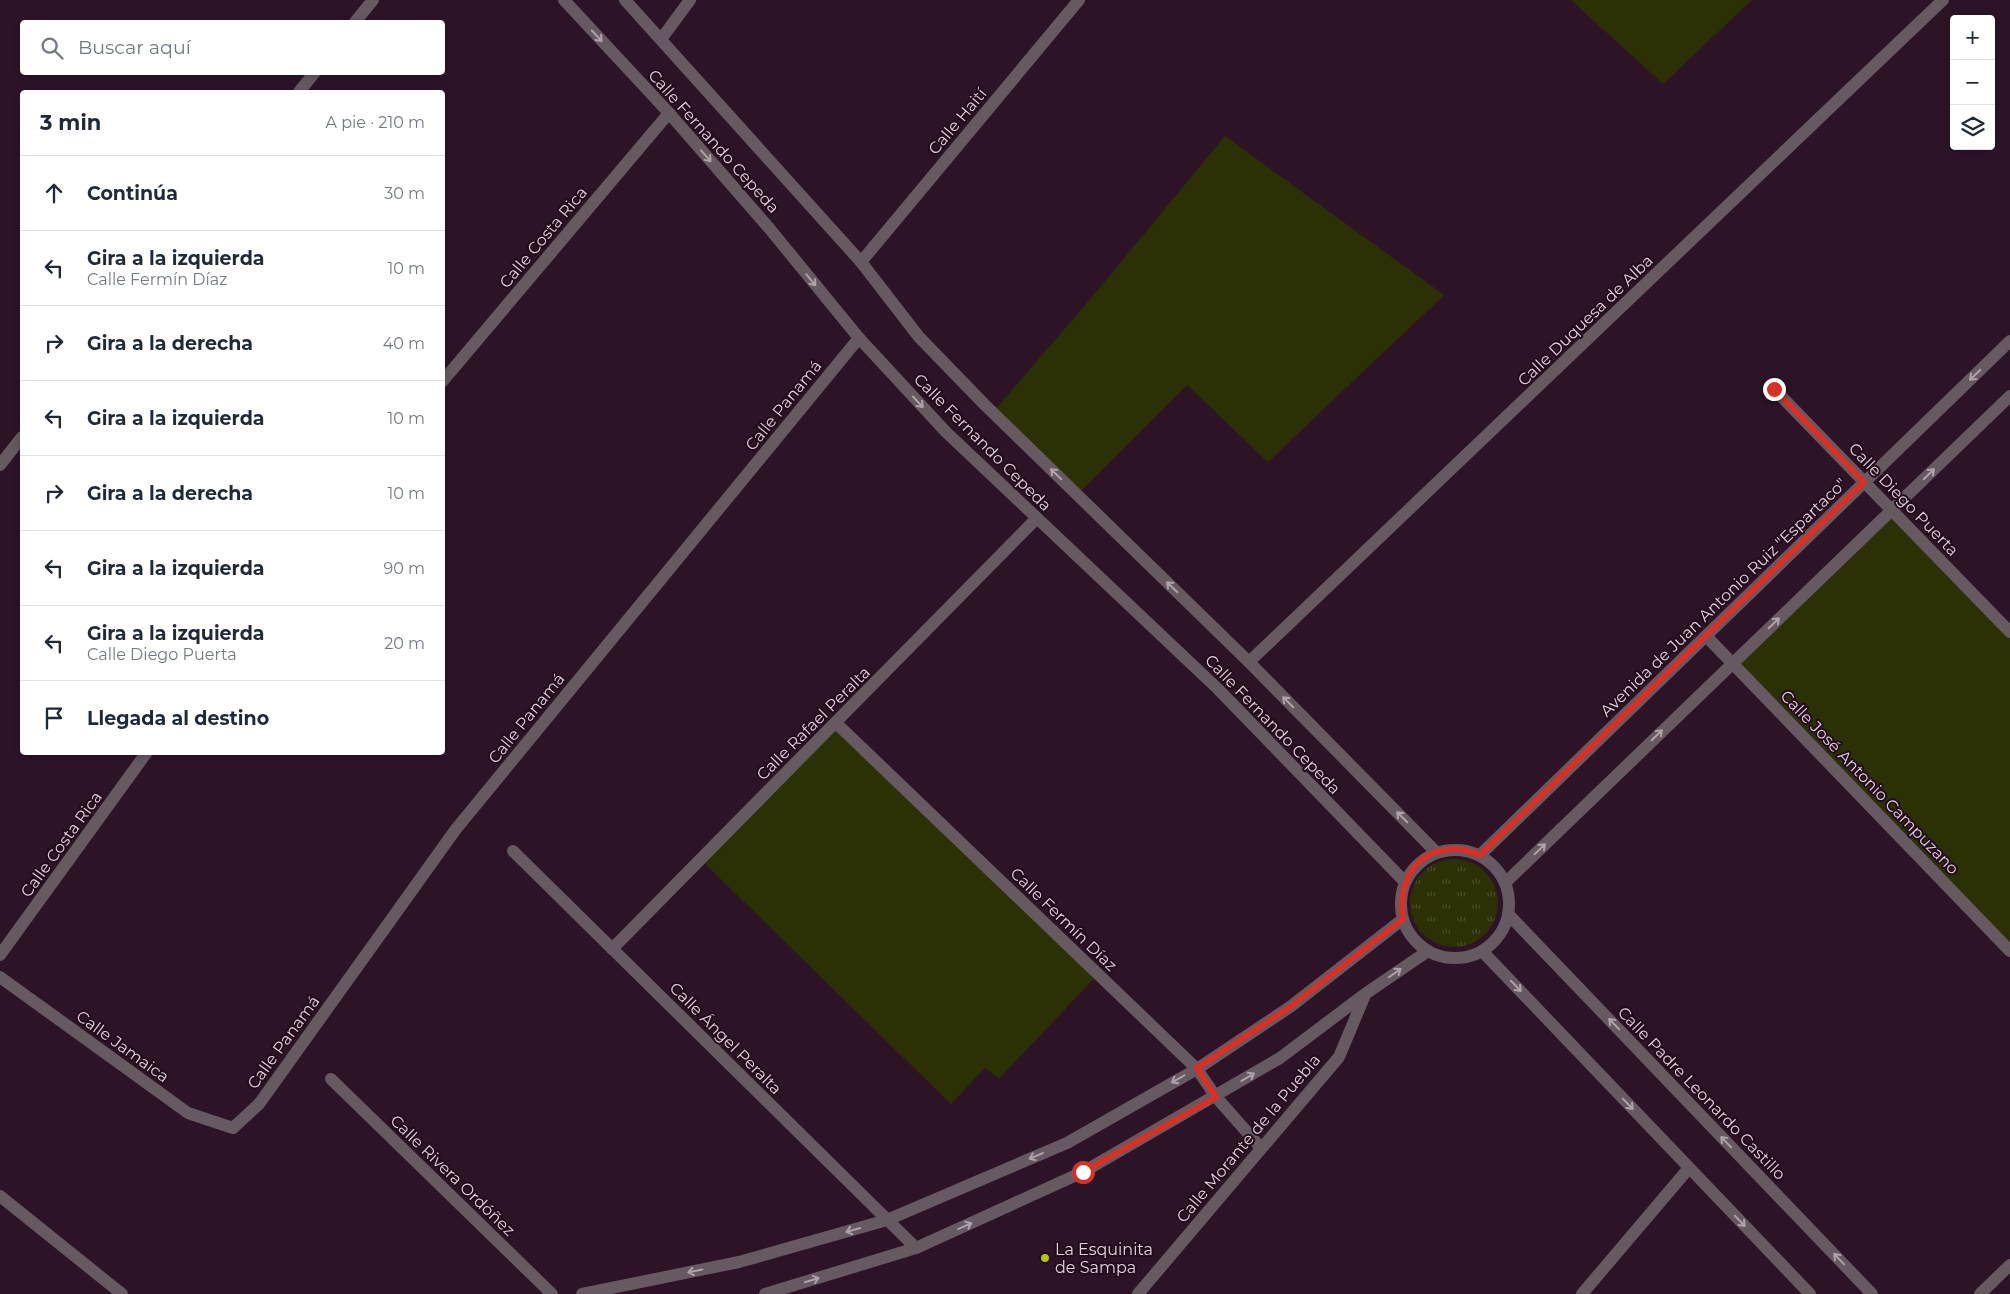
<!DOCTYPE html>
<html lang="es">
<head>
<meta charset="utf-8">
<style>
  body { margin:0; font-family:Montserrat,sans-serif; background:#f2f2f3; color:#1f2937 }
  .controls { position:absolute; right:15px; top:15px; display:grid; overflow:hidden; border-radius:5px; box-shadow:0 2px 8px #0003 }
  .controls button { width:45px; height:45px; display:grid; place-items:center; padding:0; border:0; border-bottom:1px solid #e0e1e3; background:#fff; color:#1f2937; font:25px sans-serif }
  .stop { position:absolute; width:15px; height:15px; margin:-11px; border:4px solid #d93025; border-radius:50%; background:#fff }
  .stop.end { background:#d93025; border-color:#fff; box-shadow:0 1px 5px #0008 }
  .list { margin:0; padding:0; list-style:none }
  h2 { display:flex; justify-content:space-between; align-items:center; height:65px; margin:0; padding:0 20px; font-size:21px }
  h2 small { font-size:16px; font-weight:400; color:#747a83 }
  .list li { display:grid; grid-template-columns:32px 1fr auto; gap:15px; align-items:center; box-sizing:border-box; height:75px; padding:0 20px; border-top:1px solid #e0e1e3 }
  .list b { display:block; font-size:19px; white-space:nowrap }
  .list p { margin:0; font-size:16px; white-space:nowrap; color:#747a83 }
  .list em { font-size:16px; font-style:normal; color:#747a83 }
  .icon { flex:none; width:28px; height:28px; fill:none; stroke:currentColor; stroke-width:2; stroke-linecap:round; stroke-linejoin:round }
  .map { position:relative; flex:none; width:2010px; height:1294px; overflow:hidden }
  .search { position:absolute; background:#fff; box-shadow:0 2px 8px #0003; left:20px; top:20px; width:425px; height:55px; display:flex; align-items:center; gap:12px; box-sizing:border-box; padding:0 18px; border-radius:5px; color:#747a83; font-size:19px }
  .panel { position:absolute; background:#fff; box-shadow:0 2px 8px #0003; left:20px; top:90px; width:425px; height:665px; border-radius:5px }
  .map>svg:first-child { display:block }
  .grass { fill:url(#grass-tufts) }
  .park { fill:#2b3005 }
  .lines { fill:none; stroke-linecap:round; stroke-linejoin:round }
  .street { stroke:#665962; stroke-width:12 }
  .oneway { stroke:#b0a1ab }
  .route { stroke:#d93025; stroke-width:6 }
  .poi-dot { fill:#b1c500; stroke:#220b1c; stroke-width:2 }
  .labels { text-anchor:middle; stroke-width:4; stroke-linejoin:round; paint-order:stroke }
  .street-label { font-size:16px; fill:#e2d1dc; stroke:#220b1c }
  .poi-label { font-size:16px; fill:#e2d1dc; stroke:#220b1c; text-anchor:start }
</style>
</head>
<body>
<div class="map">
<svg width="2010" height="1294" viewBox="0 0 2010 1294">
  <defs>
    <pattern id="grass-tufts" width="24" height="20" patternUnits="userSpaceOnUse" patternTransform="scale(1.25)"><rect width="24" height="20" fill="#2b3005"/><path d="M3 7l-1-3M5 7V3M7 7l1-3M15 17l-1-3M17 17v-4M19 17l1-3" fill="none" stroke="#494d29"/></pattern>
  </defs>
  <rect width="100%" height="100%" fill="#2c1426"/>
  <!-- grass -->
  <circle class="grass" cx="1454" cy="903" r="44"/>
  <!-- park -->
  <g class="park">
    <path d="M1571,0H1752L1663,84Z"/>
    <path d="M1225,136L1444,295L1268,462L1187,385L1077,495L993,412L1092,297Z"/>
    <path d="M1891,510L2010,632V951L1732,662Z"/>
    <path d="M836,723L1098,974L999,1079L985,1068L951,1104L701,860Z"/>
  </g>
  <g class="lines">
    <!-- street -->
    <g class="street">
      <path d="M564,0L669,113L769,228L859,338L946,432L1218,689L1405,882"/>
      <path d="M625,0L861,262L919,337L984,404L1249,662L1436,852"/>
      <path d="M355,22L373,0"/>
      <path d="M662,38L690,0"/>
      <path d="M299,92L315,72"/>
      <path d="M861,262L1079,0"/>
      <path d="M442,382L669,113"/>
      <path d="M1774,389L2010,632"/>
      <path d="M0,465L22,437"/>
      <path d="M1706,636L2010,951"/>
      <path d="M1249,662L1943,0"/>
      <path d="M836,723L1197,1069L1216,1097L1261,1148"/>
      <circle cx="1455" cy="904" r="54"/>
      <path d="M513,851L916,1248"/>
      <path d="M1480,855L2010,341"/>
      <path d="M1505,883L2010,396"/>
      <path d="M1508,914L1872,1294"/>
      <path d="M612,949L1036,519"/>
      <path d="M1482,951L1810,1294"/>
      <path d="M0,955L147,752"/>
      <path d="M0,977L188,1113L233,1128L259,1104L456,829L859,338"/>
      <path d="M331,1079L552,1294"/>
      <path d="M0,1196L122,1294"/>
      <path d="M582,1294L739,1262L887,1220L1067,1143L1197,1069L1290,1007L1403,919"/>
      <path d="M765,1294L916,1248L1083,1172L1280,1058L1365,994L1428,951"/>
      <path d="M1138,1294L1339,1057L1365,995"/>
      <path d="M1582,1294L1689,1168"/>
      <path d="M1980,1294L2010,1265"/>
    </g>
  </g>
  <!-- one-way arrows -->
  <defs><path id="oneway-shaft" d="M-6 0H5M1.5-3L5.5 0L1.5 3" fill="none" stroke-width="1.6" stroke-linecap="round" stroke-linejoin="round" transform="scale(1.25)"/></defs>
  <g class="oneway">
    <use href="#oneway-shaft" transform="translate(597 36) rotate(47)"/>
    <use href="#oneway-shaft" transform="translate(706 156) rotate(49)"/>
    <use href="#oneway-shaft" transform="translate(811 280) rotate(51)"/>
    <use href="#oneway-shaft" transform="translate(1975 375) rotate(136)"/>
    <use href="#oneway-shaft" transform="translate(918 402) rotate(47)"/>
    <use href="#oneway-shaft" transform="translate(1056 474) rotate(-136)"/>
    <use href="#oneway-shaft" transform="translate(1929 474) rotate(-44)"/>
    <use href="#oneway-shaft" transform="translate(1172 587) rotate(-136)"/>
    <use href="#oneway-shaft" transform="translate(1774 623) rotate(-44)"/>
    <use href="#oneway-shaft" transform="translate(1288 702) rotate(-135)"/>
    <use href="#oneway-shaft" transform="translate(1657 735) rotate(-44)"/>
    <use href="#oneway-shaft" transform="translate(1402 817) rotate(-135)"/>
    <use href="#oneway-shaft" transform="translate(1540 849) rotate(-44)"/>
    <use href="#oneway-shaft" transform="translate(1395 973) rotate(-35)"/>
    <use href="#oneway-shaft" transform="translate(1516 986) rotate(46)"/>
    <use href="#oneway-shaft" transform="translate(1614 1024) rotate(-134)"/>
    <use href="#oneway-shaft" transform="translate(1248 1077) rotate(-31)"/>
    <use href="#oneway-shaft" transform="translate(1178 1079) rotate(150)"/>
    <use href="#oneway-shaft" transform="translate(1628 1104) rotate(46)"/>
    <use href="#oneway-shaft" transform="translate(1726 1142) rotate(-134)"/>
    <use href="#oneway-shaft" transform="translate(1036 1156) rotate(157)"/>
    <use href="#oneway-shaft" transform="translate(1740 1221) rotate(46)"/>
    <use href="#oneway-shaft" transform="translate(965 1226) rotate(-24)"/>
    <use href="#oneway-shaft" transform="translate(853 1230) rotate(164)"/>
    <use href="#oneway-shaft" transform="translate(1839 1259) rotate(-134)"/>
    <use href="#oneway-shaft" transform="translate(695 1271) rotate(168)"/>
    <use href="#oneway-shaft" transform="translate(812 1280) rotate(-17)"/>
  </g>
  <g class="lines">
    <!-- route -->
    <path class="route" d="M1083,1172L1216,1097L1197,1068L1290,1007L1403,919C1398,881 1415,849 1457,849C1465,849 1473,853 1480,855L1864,482L1774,389"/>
  </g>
  <!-- markers -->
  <circle class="poi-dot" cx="1045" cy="1258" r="5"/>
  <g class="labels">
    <!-- street labels -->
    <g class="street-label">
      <text transform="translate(957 121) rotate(-50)" y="6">Calle Haití</text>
      <text transform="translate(714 141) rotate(48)" y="6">Calle Fernando Cepeda</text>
      <text transform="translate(543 237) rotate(-50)" y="6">Calle Costa Rica</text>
      <text transform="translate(1585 320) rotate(-44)" y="6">Calle Duquesa de Alba</text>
      <text transform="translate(783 405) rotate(-51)" y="6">Calle Panamá</text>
      <text transform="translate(983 442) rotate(45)" y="6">Calle Fernando Cepeda</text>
      <text transform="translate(1904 499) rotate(46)" y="6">Calle Diego Puerta</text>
      <text transform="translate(1723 597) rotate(-44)" y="6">Avenida de Juan Antonio Ruiz "Espartaco"</text>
      <text transform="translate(526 718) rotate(-51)" y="6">Calle Panamá</text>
      <text transform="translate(813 723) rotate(-45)" y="6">Calle Rafael Peralta</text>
      <text transform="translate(1273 724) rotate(46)" y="6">Calle Fernando Cepeda</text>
      <text transform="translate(1870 782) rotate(46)" y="6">Calle José Antonio Campuzano</text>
      <text transform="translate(61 844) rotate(-54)" y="6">Calle Costa Rica</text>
      <text transform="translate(1064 919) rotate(44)" y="6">Calle Fermín Díaz</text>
      <text transform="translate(726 1038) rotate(45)" y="6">Calle Ángel Peralta</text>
      <text transform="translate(283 1042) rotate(-54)" y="6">Calle Panamá</text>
      <text transform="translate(123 1046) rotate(36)" y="6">Calle Jamaica</text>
      <text transform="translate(1702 1093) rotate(46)" y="6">Calle Padre Leonardo Castillo</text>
      <text transform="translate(1248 1138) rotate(-50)" y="6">Calle Morante de la Puebla</text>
      <text transform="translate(453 1175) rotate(44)" y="6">Calle Rivera Ordóñez</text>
    </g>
    <!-- poi labels -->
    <g class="poi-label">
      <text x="1055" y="1255">La Esquinita<tspan x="1055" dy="18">de Sampa</tspan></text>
    </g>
  </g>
</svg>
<div class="controls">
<button>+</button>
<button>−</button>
<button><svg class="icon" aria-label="layers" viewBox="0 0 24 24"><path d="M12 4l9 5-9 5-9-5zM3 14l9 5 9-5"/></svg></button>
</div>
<div class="stop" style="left:1083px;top:1172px"></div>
<div class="stop end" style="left:1774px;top:389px"></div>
<div class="search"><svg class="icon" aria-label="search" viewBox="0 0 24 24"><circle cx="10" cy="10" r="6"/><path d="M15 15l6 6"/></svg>Buscar aquí</div>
<section class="panel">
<h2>3 min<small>A pie · 210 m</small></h2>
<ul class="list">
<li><svg class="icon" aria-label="ahead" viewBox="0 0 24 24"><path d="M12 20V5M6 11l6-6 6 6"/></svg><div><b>Continúa</b></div><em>30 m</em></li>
<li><svg class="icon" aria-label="left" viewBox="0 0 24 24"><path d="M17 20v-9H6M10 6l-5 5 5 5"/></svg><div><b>Gira a la izquierda</b><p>Calle Fermín Díaz</p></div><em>10 m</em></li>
<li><svg class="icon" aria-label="right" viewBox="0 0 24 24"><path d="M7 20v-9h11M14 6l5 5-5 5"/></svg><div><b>Gira a la derecha</b></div><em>40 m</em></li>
<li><svg class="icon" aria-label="left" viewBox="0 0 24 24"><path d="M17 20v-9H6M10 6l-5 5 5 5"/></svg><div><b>Gira a la izquierda</b></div><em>10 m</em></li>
<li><svg class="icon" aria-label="right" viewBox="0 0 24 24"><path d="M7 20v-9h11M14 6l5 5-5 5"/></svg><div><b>Gira a la derecha</b></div><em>10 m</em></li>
<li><svg class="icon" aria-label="left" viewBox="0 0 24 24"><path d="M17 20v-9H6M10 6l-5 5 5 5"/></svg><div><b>Gira a la izquierda</b></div><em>90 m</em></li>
<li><svg class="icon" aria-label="left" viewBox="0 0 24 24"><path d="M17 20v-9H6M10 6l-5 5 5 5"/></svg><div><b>Gira a la izquierda</b><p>Calle Diego Puerta</p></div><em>20 m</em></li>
<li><svg class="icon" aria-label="arrive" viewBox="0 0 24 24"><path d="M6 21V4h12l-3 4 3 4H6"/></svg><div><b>Llegada al destino</b></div></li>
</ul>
</section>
</div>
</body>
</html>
